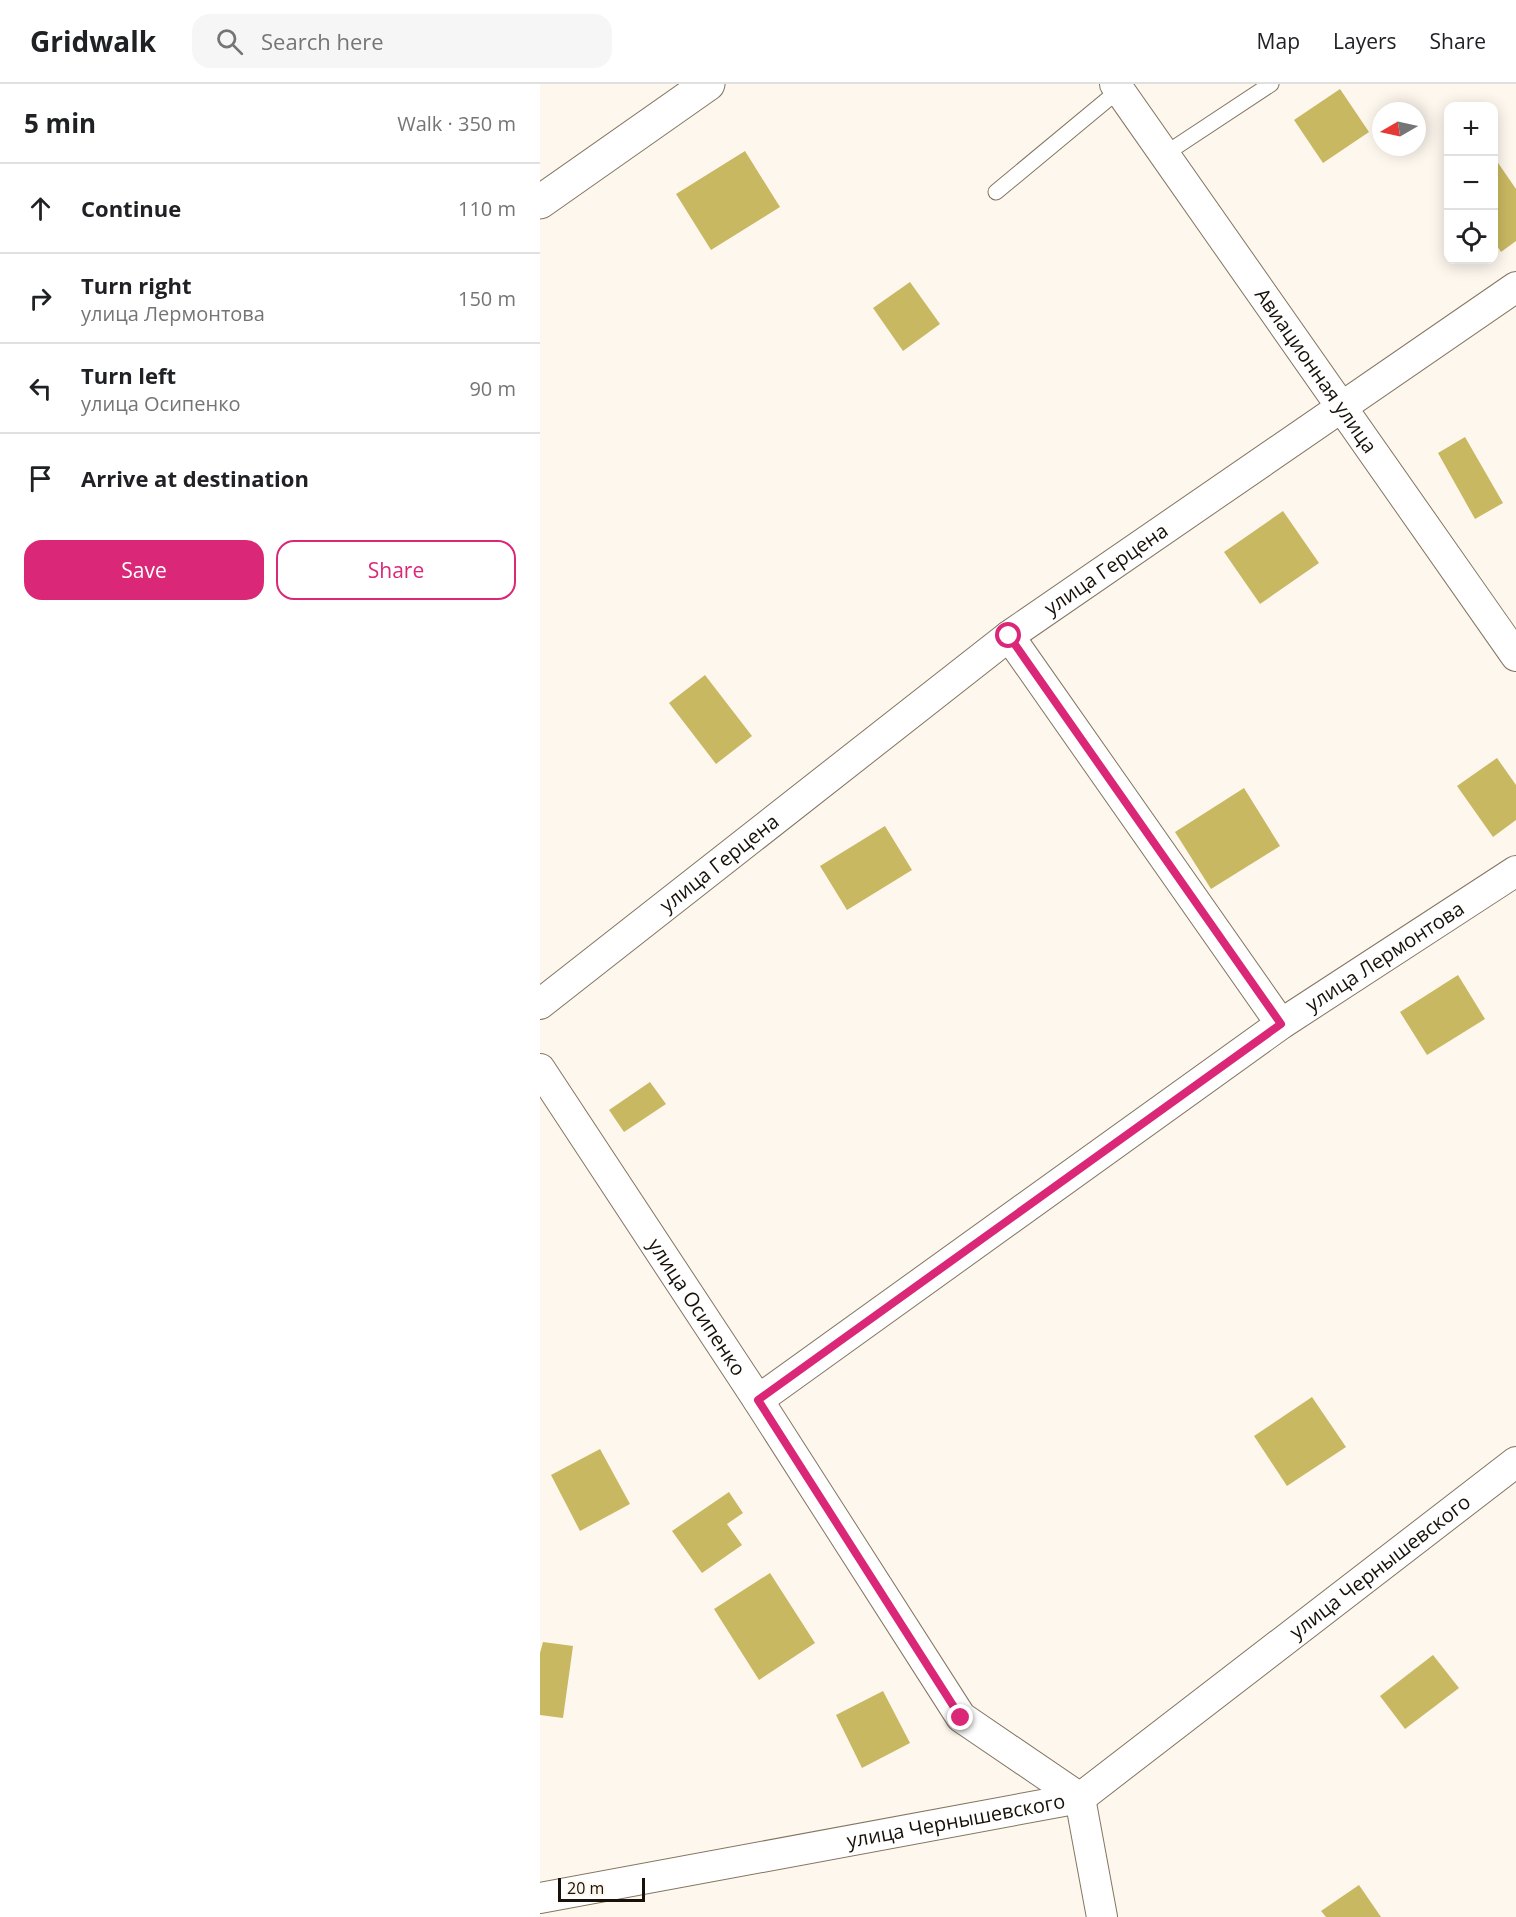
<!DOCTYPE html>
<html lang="en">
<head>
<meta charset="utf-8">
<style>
  body { margin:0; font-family:"Open Sans",sans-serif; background:#f6f6f6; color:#202124 }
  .controls { position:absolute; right:18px; top:18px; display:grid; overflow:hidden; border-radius:12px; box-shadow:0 3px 15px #0003 }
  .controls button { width:54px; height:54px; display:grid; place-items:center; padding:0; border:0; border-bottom:2px solid #e0e0e0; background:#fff; color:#202124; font:30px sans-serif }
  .compass { position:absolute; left:832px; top:18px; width:54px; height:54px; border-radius:50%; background:#fff; box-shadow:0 3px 15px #0003; rotate:261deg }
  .scale { position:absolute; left:18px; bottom:15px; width:87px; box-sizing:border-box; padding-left:6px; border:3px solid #17110a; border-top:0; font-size:16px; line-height:21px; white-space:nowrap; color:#17110a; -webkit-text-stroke:4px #fef7ee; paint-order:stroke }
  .stop { position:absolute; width:18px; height:18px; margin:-14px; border:4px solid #db2777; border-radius:50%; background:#fff }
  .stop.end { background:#db2777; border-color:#fff; box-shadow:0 2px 6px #0008 }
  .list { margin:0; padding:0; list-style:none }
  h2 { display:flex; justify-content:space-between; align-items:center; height:78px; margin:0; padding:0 24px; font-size:26px }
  h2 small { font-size:20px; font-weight:400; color:#757577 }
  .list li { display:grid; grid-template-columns:39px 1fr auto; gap:18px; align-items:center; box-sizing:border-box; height:90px; padding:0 24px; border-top:2px solid #e0e0e0 }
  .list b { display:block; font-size:22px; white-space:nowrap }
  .list p { margin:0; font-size:20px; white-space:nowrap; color:#757577 }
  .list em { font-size:20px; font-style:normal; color:#757577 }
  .actions { display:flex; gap:12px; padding:18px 24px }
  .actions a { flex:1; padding:14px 0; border:2px solid #db2777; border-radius:18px; text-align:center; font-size:21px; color:#db2777 }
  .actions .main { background:#db2777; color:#fff }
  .icon { flex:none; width:33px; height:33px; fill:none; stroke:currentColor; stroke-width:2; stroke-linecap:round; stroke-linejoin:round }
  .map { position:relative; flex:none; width:976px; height:1833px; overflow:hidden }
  header { display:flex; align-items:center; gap:36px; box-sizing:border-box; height:84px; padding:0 30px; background:#fff; border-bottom:2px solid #e0e0e0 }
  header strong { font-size:28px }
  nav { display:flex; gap:33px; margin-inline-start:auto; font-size:21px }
  .search { width:420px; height:54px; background:#f6f6f6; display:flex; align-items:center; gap:15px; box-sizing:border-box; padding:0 21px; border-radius:18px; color:#757577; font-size:22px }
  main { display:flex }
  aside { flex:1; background:#fff }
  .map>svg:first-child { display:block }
  .building { fill:#c9b862 }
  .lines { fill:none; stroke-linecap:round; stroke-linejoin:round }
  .service-casing { stroke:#847561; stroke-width:17 }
  .minor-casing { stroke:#847561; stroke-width:32 }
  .tertiary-casing { stroke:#847561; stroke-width:35 }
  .service { stroke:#fff; stroke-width:15 }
  .minor { stroke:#fff; stroke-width:30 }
  .tertiary { stroke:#fff; stroke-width:33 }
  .route { stroke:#db2777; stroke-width:8 }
  .labels { text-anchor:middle; stroke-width:5; stroke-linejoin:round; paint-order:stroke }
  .street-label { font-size:20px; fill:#17110a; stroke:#fef7ee }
</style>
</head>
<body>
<header>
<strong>Gridwalk</strong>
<div class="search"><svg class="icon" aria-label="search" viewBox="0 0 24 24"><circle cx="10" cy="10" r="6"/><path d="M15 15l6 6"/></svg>Search here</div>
<nav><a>Map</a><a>Layers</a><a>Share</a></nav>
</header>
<main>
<aside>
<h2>5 min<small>Walk · 350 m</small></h2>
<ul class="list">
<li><svg class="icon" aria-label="ahead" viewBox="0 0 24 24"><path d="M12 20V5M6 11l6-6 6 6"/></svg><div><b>Continue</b></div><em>110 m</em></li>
<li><svg class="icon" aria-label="right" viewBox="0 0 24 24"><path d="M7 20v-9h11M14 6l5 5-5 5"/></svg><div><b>Turn right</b><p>улица Лермонтова</p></div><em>150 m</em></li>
<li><svg class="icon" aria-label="left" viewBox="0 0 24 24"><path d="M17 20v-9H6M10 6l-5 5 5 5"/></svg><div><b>Turn left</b><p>улица Осипенко</p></div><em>90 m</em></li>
<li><svg class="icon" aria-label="arrive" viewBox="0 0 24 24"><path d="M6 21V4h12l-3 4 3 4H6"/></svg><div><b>Arrive at destination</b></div></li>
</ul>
<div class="actions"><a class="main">Save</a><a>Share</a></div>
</aside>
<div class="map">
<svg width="976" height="1833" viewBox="0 0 976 1833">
  <rect width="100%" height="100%" fill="#fef7ee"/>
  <!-- building -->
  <g class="building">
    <path d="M800,5L829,48L783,79L754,36Z"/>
    <path d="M205,67L240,123L171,166L136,110Z"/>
    <path d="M954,73L976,105V157L961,168L954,157Z"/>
    <path d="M370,198L400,240L363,267L333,224Z"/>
    <path d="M925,353L963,419L935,435L898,369Z"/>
    <path d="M743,427L779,479L720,520L684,468Z"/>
    <path d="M165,591L212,652L176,680L129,619Z"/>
    <path d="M957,674L976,701V736L953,753L917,702Z"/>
    <path d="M704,704L740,762L671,805L635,748Z"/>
    <path d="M345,742L372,786L307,826L280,782Z"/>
    <path d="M918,891L945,935L887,971L860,928Z"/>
    <path d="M110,998L126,1020L84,1048L69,1026Z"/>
    <path d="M772,1313L806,1363L747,1402L714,1352Z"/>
    <path d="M60,1365L90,1420L40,1447L11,1391Z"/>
    <path d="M189,1408L203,1429L187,1440L202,1461L162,1489L132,1447Z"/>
    <path d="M230,1489L275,1559L219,1596L174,1525Z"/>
    <path d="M3,1558L33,1562L23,1634L0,1631V1569Z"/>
    <path d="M893,1571L919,1604L865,1645L840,1612Z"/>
    <path d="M343,1607L370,1659L322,1684L296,1631Z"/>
    <path d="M819,1801L841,1833H786L781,1827Z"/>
  </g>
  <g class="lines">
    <defs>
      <g id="service">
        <path d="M625,70L731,0"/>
        <path d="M456,108L579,6"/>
      </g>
      <g id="minor">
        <path id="s1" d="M575,0L976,572"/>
        <path d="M469,552L741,940"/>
        <path id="s2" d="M0,920L469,552L976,203"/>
        <path id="s3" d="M0,985L218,1316L421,1633L540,1714L562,1833"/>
        <path id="s4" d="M218,1316L741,940L976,787"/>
        <path id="s5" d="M0,1814L540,1714L976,1378"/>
      </g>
      <path id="tertiary" d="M0,118L168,0"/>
    </defs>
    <!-- service casing -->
    <use href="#service" class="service-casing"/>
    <!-- minor casing -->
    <use href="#minor" class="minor-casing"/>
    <!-- tertiary casing -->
    <use href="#tertiary" class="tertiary-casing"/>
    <!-- service -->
    <use href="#service" class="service"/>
    <!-- minor -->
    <use href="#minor" class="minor"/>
    <!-- tertiary -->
    <use href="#tertiary" class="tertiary"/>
  </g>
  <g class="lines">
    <!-- route -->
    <path class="route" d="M421,1634L218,1316L741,940L469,552"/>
  </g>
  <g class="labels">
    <!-- street labels -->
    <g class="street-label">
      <text dy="7" stroke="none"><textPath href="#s1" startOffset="350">Авиационная улица</textPath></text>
      <text dy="7" stroke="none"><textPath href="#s2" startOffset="714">улица Герцена</textPath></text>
      <text dy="7" stroke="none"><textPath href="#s2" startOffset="228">улица Герцена</textPath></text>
      <text dy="7" stroke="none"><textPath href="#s4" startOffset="768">улица Лермонтова</textPath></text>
      <text dy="7" stroke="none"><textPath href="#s3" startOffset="285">улица Осипенко</textPath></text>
      <text dy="7" stroke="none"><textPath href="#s5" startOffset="928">улица Чернышевского</textPath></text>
      <text dy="7" stroke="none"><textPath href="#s5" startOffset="423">улица Чернышевского</textPath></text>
    </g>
  </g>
</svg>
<div class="controls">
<button>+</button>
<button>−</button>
<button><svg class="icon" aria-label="locate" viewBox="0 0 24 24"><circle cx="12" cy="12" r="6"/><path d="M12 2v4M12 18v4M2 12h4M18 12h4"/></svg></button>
</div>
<svg class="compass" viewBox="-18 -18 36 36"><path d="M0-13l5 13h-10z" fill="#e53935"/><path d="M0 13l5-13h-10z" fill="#757577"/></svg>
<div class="scale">20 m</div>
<div class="stop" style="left:469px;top:552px"></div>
<div class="stop end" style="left:421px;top:1634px"></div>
</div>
</main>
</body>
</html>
